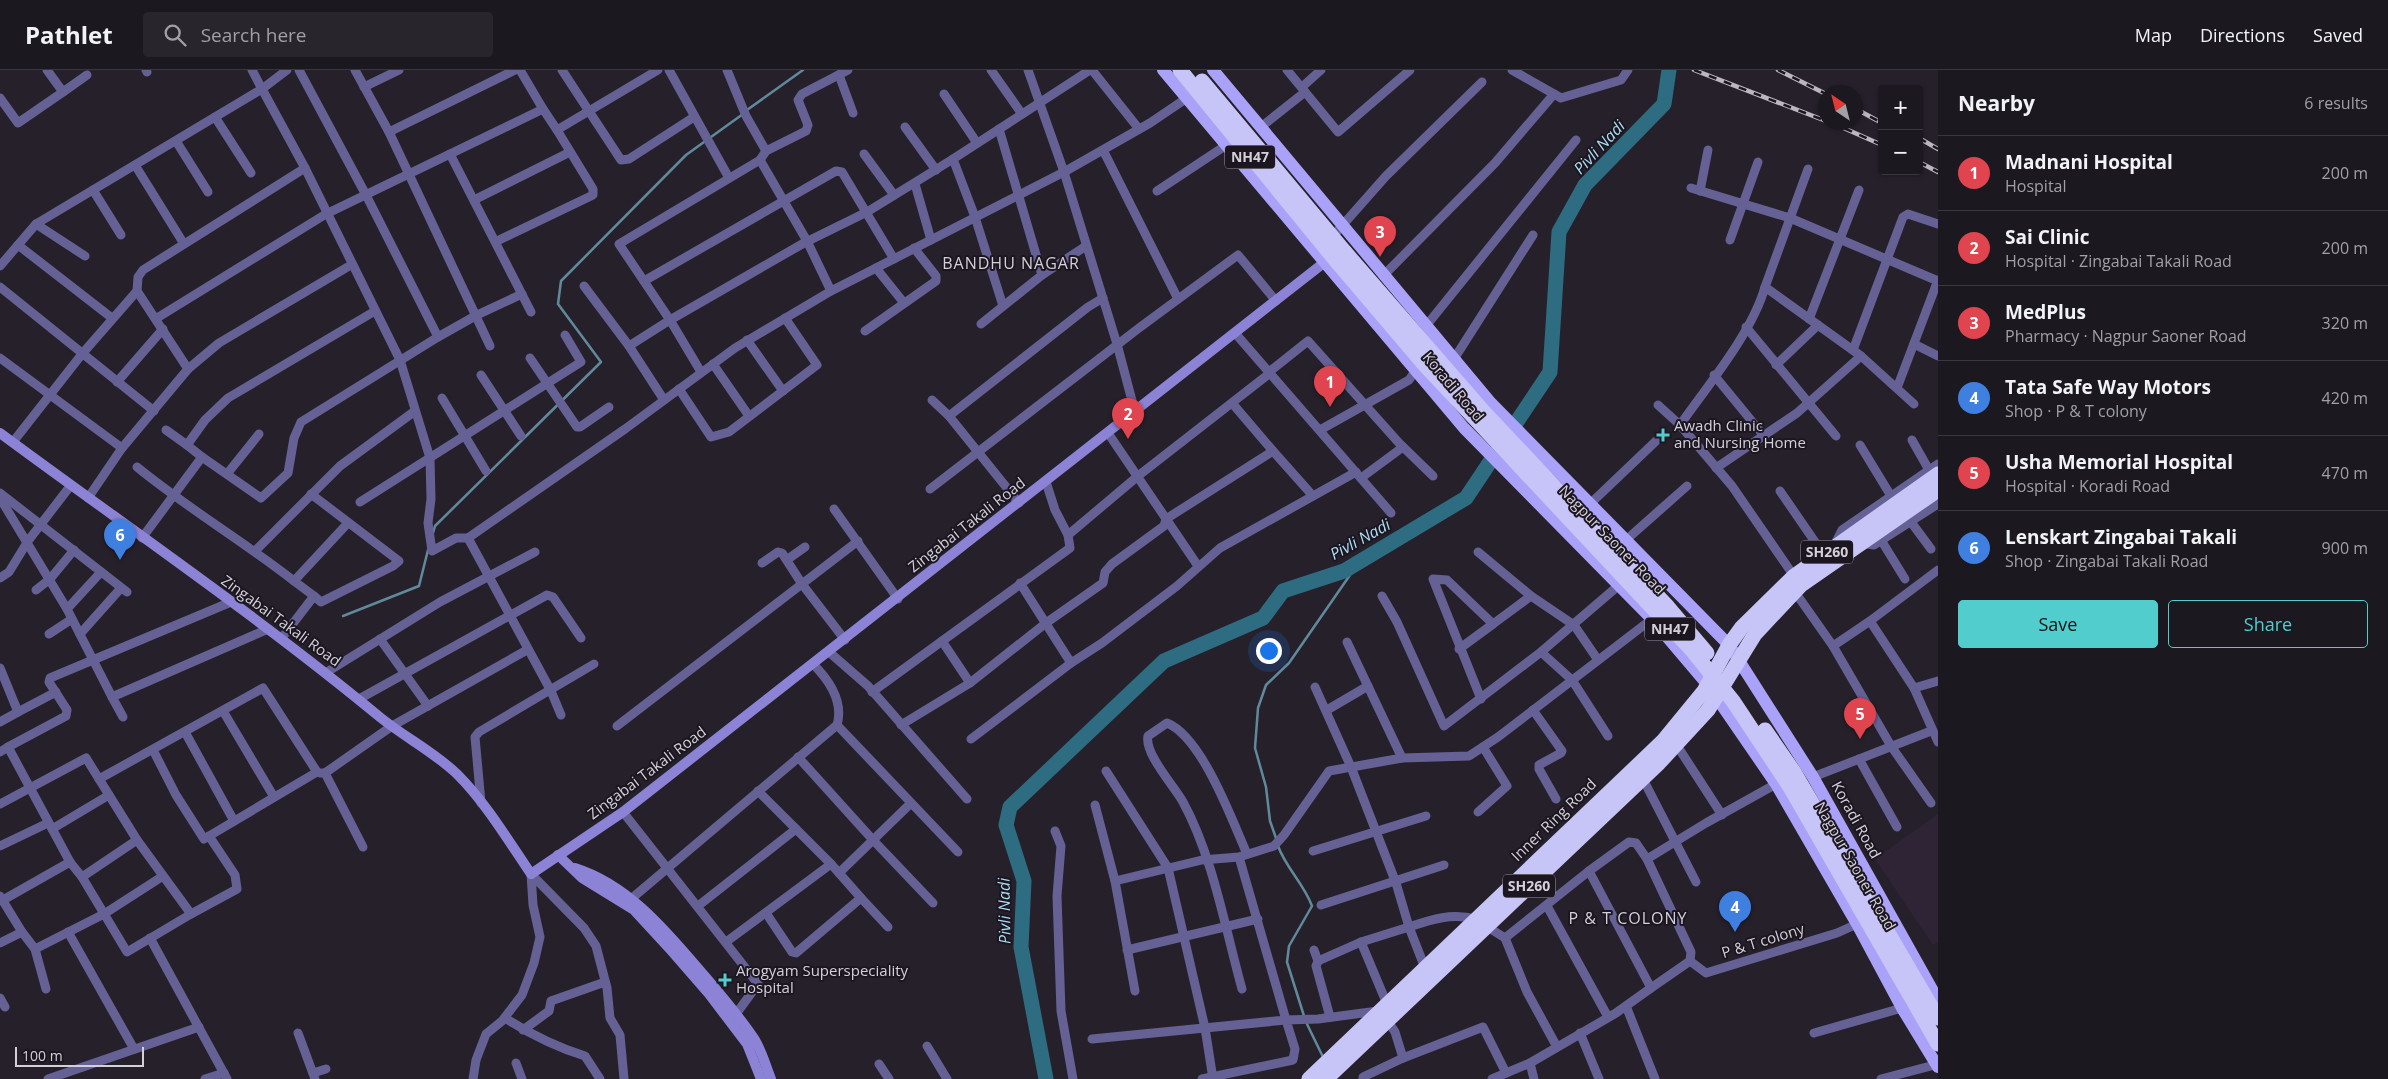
<!DOCTYPE html>
<html lang="en">
<head>
<meta charset="utf-8">
<style>
  body { margin:0; font-family:"Open Sans",sans-serif; background:#29252d; color:#f1f3f6 }
  .controls { position:absolute; right:15px; top:15px; display:grid; overflow:hidden; border-radius:5px; box-shadow:0 1px 4px #0004 }
  .controls button { width:45px; height:45px; display:grid; place-items:center; padding:0; border:0; border-bottom:1px solid #3a373e; background:#1c1820; color:#f1f3f6; font:25px sans-serif }
  .compass { position:absolute; left:1818px; top:15px; width:45px; height:45px; border-radius:50%; background:#1c1820; box-shadow:0 1px 4px #0004; rotate:325deg }
  .scale { position:absolute; left:15px; bottom:12px; width:129px; box-sizing:border-box; padding-left:5px; border:2px solid #d4d0d8; border-top:0; font-size:14px; line-height:18px; white-space:nowrap; color:#d4d0d8; -webkit-text-stroke:4px #1c1621; paint-order:stroke }
  .you { position:absolute; left:1268px; top:580px; width:18px; height:18px; margin:-12px; border:4px solid #fff; border-radius:50%; background:#1a73e8; box-shadow:0 0 0 8px #1a73e833 }
  .badge { display:grid; place-items:center; width:32px; height:32px; border-radius:50%; background:#52cdcd; color:#fff; font-size:16px; font-weight:700 }
  .pin { position:absolute; translate:-50% -41px; filter:drop-shadow(0 1px 2px #0008) }
  .pin::after { content:''; position:absolute; top:26px; width:18px; height:15px; background:inherit; clip-path:polygon(0 0,100% 0,50% 100%) }
  .list { margin:0; padding:0; list-style:none }
  h2 { display:flex; justify-content:space-between; align-items:center; height:65px; margin:0; padding:0 20px; font-size:21px }
  h2 small { font-size:16px; font-weight:400; color:#a0a0a5 }
  .list li { display:grid; grid-template-columns:32px 1fr auto; gap:15px; align-items:center; box-sizing:border-box; height:75px; padding:0 20px; border-top:1px solid #3a373e }
  .list b { display:block; font-size:19px; white-space:nowrap }
  .list p { margin:0; font-size:16px; white-space:nowrap; color:#a0a0a5 }
  .list em { font-size:16px; font-style:normal; color:#a0a0a5 }
  .actions { display:flex; gap:10px; padding:15px 20px }
  .actions a { flex:1; padding:11px 0; border:1px solid #52cdcd; border-radius:5px; text-align:center; font-size:18px; color:#52cdcd }
  .actions .main { background:#52cdcd; color:#111 }
  .icon { flex:none; width:28px; height:28px; fill:none; stroke:currentColor; stroke-width:2; stroke-linecap:round; stroke-linejoin:round }
  .map { position:relative; flex:none; width:1938px; height:1009px; overflow:hidden }
  header { display:flex; align-items:center; gap:30px; box-sizing:border-box; height:70px; padding:0 25px; background:#1c1820; border-bottom:1px solid #3a373e }
  header strong { font-size:24px }
  nav { display:flex; gap:28px; margin-inline-start:auto; font-size:18px }
  .search { width:350px; height:45px; background:#29252d; display:flex; align-items:center; gap:12px; box-sizing:border-box; padding:0 18px; border-radius:5px; color:#a0a0a5; font-size:19px }
  main { display:flex }
  aside { flex:1; background:#1c1820 }
  .map>svg:first-child { display:block }
  .built { fill:#2e2435 }
  .lines { fill:none; stroke-linecap:round; stroke-linejoin:round }
  .stream { stroke:#608a9c; stroke-width:2.5 }
  .river { stroke:#2e6c82; stroke-width:15 }
  .street { stroke:#656195; stroke-width:9 }
  .secondary { stroke:#8c83d6; stroke-width:10 }
  .primary { stroke:#aaa2f8; stroke-width:12 }
  .highway { stroke:#c7c4f8; stroke-width:15 }
  .rail-casing { stroke:#bbb7c0; stroke-width:4.5 }
  .rail { stroke:#1c1621; stroke-width:2.5; stroke-dasharray:8; stroke-linecap:butt }
  .highway-bridge { stroke:#c7c4f8; stroke-width:15 }
  .poi-dot { fill:#52cdcd; stroke:#1c1621; stroke-width:2 }
  .labels { text-anchor:middle; stroke-width:4; stroke-linejoin:round; paint-order:stroke }
  .shield { fill:#1c1621; stroke:#9d98a1; stroke-width:1 }
  .shield-label { font-size:14px; font-weight:bold; fill:#d4d0d8 }
  .street-label { font-size:15px; fill:#d4d0d8; stroke:#1c1621 }
  .poi-label { font-size:15px; fill:#d4d0d8; stroke:#1c1621; text-anchor:start }
  .water-label { font-size:16px; font-style:italic; fill:#aadef2; stroke:#1c1621 }
  .neighbourhood-label { font-size:16px; letter-spacing:1px; fill:#d4d0d8; stroke:#1c1621 }
</style>
</head>
<body>
<header>
<strong>Pathlet</strong>
<div class="search"><svg class="icon" aria-label="search" viewBox="0 0 24 24"><circle cx="10" cy="10" r="6"/><path d="M15 15l6 6"/></svg>Search here</div>
<nav><a>Map</a><a>Directions</a><a>Saved</a></nav>
</header>
<main>
<div class="map">
<svg width="1938" height="1009" viewBox="0 0 1938 1009">
  <rect width="100%" height="100%" fill="#26202b"/>
  <!-- built -->
  <path class="built" d="M1938,744V872L1933,875L1875,789Z"/>
  <g class="lines">
    <!-- stream -->
    <g class="stream">
      <path d="M747,40L803,0"/>
      <path d="M433,463L435,456L601,292L558,234L561,211L686,85L743,44"/>
      <path d="M343,546L419,516L428,480"/>
      <path d="M1277,771L1270,751L1266,717L1255,678L1258,638L1266,615L1289,593L1359,492"/>
      <path d="M1278,776C1286,798 1304,814 1312,836L1289,876L1287,892L1304,946"/>
      <path d="M1306,952L1323,987"/>
    </g>
    <!-- river -->
    <path class="river" d="M1046,1009L1021,877L1024,811L1006,755L1010,737L1164,591L1263,548L1283,521L1344,501L1466,428L1550,302L1559,162L1585,115L1664,34L1669,0"/>
    <!-- street -->
    <g class="street">
      <path d="M146,0L147,2"/>
      <path d="M287,0L262,19L305,98"/>
      <path d="M299,0L366,125L438,267"/>
      <path d="M355,0L389,62L490,276"/>
      <path d="M520,0L543,39"/>
      <path d="M562,0L621,90L629,89L694,47"/>
      <path d="M669,0L729,108"/>
      <path d="M727,0L746,46L766,81"/>
      <path d="M991,0L1022,44"/>
      <path d="M1028,0L1064,102L1117,274L1135,342"/>
      <path d="M1092,0L1139,59"/>
      <path d="M1287,0L1338,62L1410,0"/>
      <path d="M1512,0L1561,28L1621,10L1628,0"/>
      <path d="M839,5L853,43"/>
      <path d="M364,17L399,0"/>
      <path d="M1302,17L1321,0"/>
      <path d="M63,22L87,5"/>
      <path d="M944,24L977,73"/>
      <path d="M0,28L18,53L63,22L47,0"/>
      <path d="M215,47L251,103"/>
      <path d="M905,57L936,100"/>
      <path d="M1261,57L1305,22"/>
      <path d="M999,59L1042,205"/>
      <path d="M389,62L515,0"/>
      <path d="M176,71L208,122"/>
      <path d="M1103,80L1178,229"/>
      <path d="M450,84L531,242"/>
      <path d="M864,84L894,125"/>
      <path d="M760,90L807,171L831,221"/>
      <path d="M135,95L184,174"/>
      <path d="M1808,99L1765,217L1861,286L1914,334"/>
      <path d="M915,114L931,170"/>
      <path d="M1691,118L1790,148L1938,211"/>
      <path d="M93,120L121,165"/>
      <path d="M1157,121L1225,76"/>
      <path d="M1700,121L1708,80"/>
      <path d="M474,130L570,82"/>
      <path d="M36,154L262,19L252,0"/>
      <path d="M1333,166L1386,106L1482,12"/>
      <path d="M1730,170L1758,92"/>
      <path d="M497,171L593,125V119L557,60"/>
      <path d="M18,175L112,248"/>
      <path d="M0,196L36,154L85,186"/>
      <path d="M876,198L904,233"/>
      <path d="M1383,206L1495,93L1554,24"/>
      <path d="M644,211L836,101L842,102L894,189"/>
      <path d="M584,216L629,276L664,330"/>
      <path d="M0,217L154,341"/>
      <path d="M1003,236L975,147L953,89L1090,0"/>
      <path d="M157,248L326,144L543,39L557,60L658,0"/>
      <path d="M1809,249L1859,120"/>
      <path d="M981,254L1042,205L1086,176"/>
      <path d="M1426,256L1576,70"/>
      <path d="M1746,257L1836,366"/>
      <path d="M865,261L936,211V206L914,178"/>
      <path d="M1235,263L1391,443"/>
      <path d="M747,270L783,321"/>
      <path d="M1914,274L1938,286"/>
      <path d="M629,276L670,250L619,174L760,90L766,81L806,61L808,55L798,30L802,24L848,0"/>
      <path d="M1853,280L1903,147L1908,144L1938,154"/>
      <path d="M0,288L122,378"/>
      <path d="M530,288L577,357H580L609,337"/>
      <path d="M1454,289L1533,165"/>
      <path d="M713,294L749,346"/>
      <path d="M1776,295L1818,255"/>
      <path d="M188,299L219,273L351,195"/>
      <path d="M701,302L670,250L804,173L867,142L953,89"/>
      <path d="M1269,302L1308,271L1399,373L1433,406"/>
      <path d="M481,305L521,366"/>
      <path d="M1714,305L1764,366"/>
      <path d="M117,312L163,259"/>
      <path d="M1897,318L1938,210"/>
      <path d="M679,319L711,367L729,362L817,295L785,248"/>
      <path d="M442,328L486,401"/>
      <path d="M932,330L949,346L1019,433"/>
      <path d="M1232,333L1273,381"/>
      <path d="M1658,335L1680,355L1732,416L1796,509"/>
      <path d="M949,346L1088,237L1103,228"/>
      <path d="M1680,355C1708,315 1752,263 1765,217"/>
      <path d="M166,360L187,375"/>
      <path d="M1320,360L1409,310L1416,300"/>
      <path d="M1108,363L1198,496"/>
      <path d="M1912,370L1929,400"/>
      <path d="M13,372L82,284L137,221"/>
      <path d="M1860,375L1891,426"/>
      <path d="M202,387L261,428L288,403L294,368L301,352L438,267L477,245L522,224"/>
      <path d="M137,397C187,438 243,471 294,511"/>
      <path d="M1716,398L1797,343L1861,286"/>
      <path d="M227,404L259,364"/>
      <path d="M1361,408L1403,377"/>
      <path d="M1046,412L1055,440L1068,465"/>
      <path d="M930,419L1139,258L1238,185L1276,231"/>
      <path d="M1780,421L1824,485"/>
      <path d="M0,423L127,522"/>
      <path d="M311,424L399,491L393,496L321,532L314,526"/>
      <path d="M0,428L67,539L112,627L268,559"/>
      <path d="M88,428L122,378L188,299L137,221L138,207L143,200L305,98L400,290L430,388L431,429L428,453L432,481L456,468H468"/>
      <path d="M360,432L581,292L565,265"/>
      <path d="M1590,434L1656,371"/>
      <path d="M834,439L898,529"/>
      <path d="M1911,452L1931,479"/>
      <path d="M142,468L202,387L187,375L205,350L228,328L375,241"/>
      <path d="M1626,470L1687,416"/>
      <path d="M1881,470L1905,509"/>
      <path d="M1861,473L1874,475L1938,434"/>
      <path d="M1834,476L1842,460L1938,394"/>
      <path d="M255,481L340,396L415,341"/>
      <path d="M1478,482L1531,526"/>
      <path d="M788,489L805,477"/>
      <path d="M762,493L778,482L782,483L802,514L845,570"/>
      <path d="M0,508L9,502L28,471L71,415"/>
      <path d="M1020,513L1071,593L1102,573L1177,516L1220,478L1356,402"/>
      <path d="M36,520L50,509L74,480"/>
      <path d="M1795,522L1833,576L1891,676L1931,733"/>
      <path d="M1382,526L1397,552L1444,656L1541,582L1618,516"/>
      <path d="M67,539L101,502"/>
      <path d="M1870,551L1914,618L1938,672"/>
      <path d="M49,564L72,549"/>
      <path d="M80,564L121,518"/>
      <path d="M281,569L314,526L294,511L347,454"/>
      <path d="M380,569L428,636"/>
      <path d="M942,571L970,613"/>
      <path d="M1347,572L1402,688"/>
      <path d="M1833,576L1870,551L1938,500"/>
      <path d="M1459,579L1493,554"/>
      <path d="M829,582L868,616L967,729"/>
      <path d="M1541,582L1572,610L1608,666"/>
      <path d="M0,598L18,642L0,652"/>
      <path d="M327,602L440,532L535,482"/>
      <path d="M1315,617L1351,697L1396,813L1409,857C1433,849 1451,843 1476,849"/>
      <path d="M1914,618L1938,611"/>
      <path d="M872,622L1070,478L1068,465L1138,406L1270,303"/>
      <path d="M112,627L123,647"/>
      <path d="M359,629L547,525L553,527L581,568"/>
      <path d="M1481,629L1433,509L1447,510L1493,554L1531,526L1574,555L1598,590"/>
      <path d="M1327,640L1368,616"/>
      <path d="M1533,640L1562,681L1561,683L1539,695V699L1556,729"/>
      <path d="M223,641L274,727"/>
      <path d="M18,642L56,622"/>
      <path d="M561,645L551,621L468,468L625,359L735,278L831,221L1064,102L1150,53L1187,28"/>
      <path d="M837,655L958,782"/>
      <path d="M901,655L970,613L1046,553L1103,513L1105,502L1112,494L1164,456L1166,449L1273,381L1313,426"/>
      <path d="M617,656L858,471"/>
      <path d="M185,662L234,751"/>
      <path d="M971,669L1071,593"/>
      <path d="M1676,674L1722,745"/>
      <path d="M8,677L66,646L67,640L49,612L50,608L231,532"/>
      <path d="M0,682L8,677L70,792"/>
      <path d="M798,687L873,770L839,803L831,794"/>
      <path d="M1859,689L1897,757"/>
      <path d="M1106,701L1168,798L1205,958L1213,1009"/>
      <path d="M320,703H325L363,777"/>
      <path d="M325,703L392,656L527,580"/>
      <path d="M1813,707L1931,661"/>
      <path d="M99,709L263,618L317,702L204,769L176,725L153,680"/>
      <path d="M1643,709L1696,812"/>
      <path d="M481,733L475,667L479,662L594,594"/>
      <path d="M0,734L86,688L137,770L82,807L70,792L3,830"/>
      <path d="M910,734L873,770L933,833"/>
      <path d="M1095,735L1115,811"/>
      <path d="M623,742L758,914L736,944"/>
      <path d="M1478,742L1507,716L1483,677"/>
      <path d="M52,759L109,725"/>
      <path d="M1055,761L1061,776L1057,826L1061,941L1073,1009"/>
      <path d="M137,770L191,844L237,819L235,805L209,766"/>
      <path d="M0,776L48,753"/>
      <path d="M1313,781L1426,746"/>
      <path d="M1647,789L1706,753L1776,714"/>
      <path d="M1589,801L1629,772L1636,773L1647,789L1691,882L1690,891"/>
      <path d="M82,807L127,882L191,844"/>
      <path d="M0,826L22,862L0,873"/>
      <path d="M861,828L888,857"/>
      <path d="M631,829L837,655C844,631 829,610 813,594"/>
      <path d="M1321,835L1444,795"/>
      <path d="M698,836L796,759L758,721"/>
      <path d="M1547,836L1608,947"/>
      <path d="M766,843L792,882L796,883L861,828L839,803"/>
      <path d="M1486,856L1505,868L1589,801L1651,918L1690,891L1706,903L1837,863L1857,854"/>
      <path d="M22,862L35,879L104,844L163,806"/>
      <path d="M68,862L134,979"/>
      <path d="M150,868L227,1009"/>
      <path d="M1505,868L1527,922L1557,977"/>
      <path d="M726,872L831,794L796,759"/>
      <path d="M1361,872L1387,934"/>
      <path d="M35,879L46,919"/>
      <path d="M1127,880L1258,849"/>
      <path d="M1314,880L1318,891L1316,896L1330,947"/>
      <path d="M1318,891L1361,872L1409,857L1425,898"/>
      <path d="M1242,919C1225,858 1213,787 1183,732C1174,716 1144,683 1148,666L1167,653C1202,667 1232,750 1247,784"/>
      <path d="M1135,921L1115,811L1202,790L1239,787L1274,776L1284,765L1329,701L1402,688L1469,686L1498,667L1652,549"/>
      <path d="M0,928L5,937"/>
      <path d="M1626,936L1655,1009"/>
      <path d="M505,948C530,964 556,977 585,986L600,1009"/>
      <path d="M523,960L549,941L551,931L605,912"/>
      <path d="M298,963L315,1009"/>
      <path d="M1580,963L1599,1009"/>
      <path d="M1814,963L1902,938"/>
      <path d="M1092,969L1286,950L1239,787"/>
      <path d="M927,976L947,1009"/>
      <path d="M1403,988L1483,957L1506,1003"/>
      <path d="M516,993L522,1009"/>
      <path d="M1530,993L1534,1009"/>
      <path d="M879,994L889,1009"/>
      <path d="M313,1003L326,999"/>
      <path d="M48,1009L199,957"/>
      <path d="M205,1009L224,1003"/>
      <path d="M473,1009L476,990L486,964L502,951L522,925L534,893L540,867L533,835L531,804L584,858L596,876L607,918L610,948L620,965L624,1009"/>
      <path d="M1202,1009L1293,990L1295,979L1286,950L1318,949L1378,941"/>
      <path d="M1363,1009V1007L1403,988L1395,962L1387,950"/>
      <path d="M1492,1009L1530,993L1616,943L1651,918"/>
      <path d="M1881,1009L1938,994"/>
    </g>
    <!-- secondary -->
    <g class="secondary">
      <path d="M0,363C127,457 259,547 381,648C406,668 434,682 457,704C486,733 508,770 531,804L623,742L1330,188"/>
      <path d="M558,785L582,808L634,840L669,878L709,924L747,974L761,1009"/>
      <path d="M575,798C629,815 667,862 703,904C721,925 740,947 755,970C762,982 766,996 771,1009"/>
    </g>
    <!-- primary -->
    <g class="primary">
      <path d="M1163,0L1464,358L1652,549L1708,615L1776,714L1857,854L1902,938L1938,997"/>
      <path d="M1213,0L1491,333L1729,575L1813,707L1938,930"/>
    </g>
    <!-- highway -->
    <g class="highway">
      <path d="M1180,0L1337,192"/>
      <path d="M1202,11L1345,182"/>
      <path d="M1309,1009L1663,671L1704,621L1729,575L1742,557L1794,506L1938,404"/>
      <path d="M1326,1009L1659,693L1708,640L1755,564L1801,515L1938,420"/>
    </g>
    <defs>
      <g id="rail">
        <path d="M1694,0L1826,51"/>
        <path d="M1778,0L1826,24"/>
        <path d="M1856,39L1882,53"/>
        <path d="M1830,52L1882,75"/>
        <path d="M1919,68L1938,79"/>
        <path d="M1919,92L1938,102"/>
      </g>
    </defs>
    <!-- rail casing -->
    <use href="#rail" class="rail-casing"/>
    <!-- rail -->
    <use href="#rail" class="rail"/>
    <!-- highway-bridge -->
    <g class="highway-bridge">
      <path d="M1345,182L1482,340L1668,537L1707,583"/>
      <path d="M1337,192L1422,292L1691,579L1733,631L1790,717L1938,974"/>
      <path d="M1765,660L1794,702L1938,948"/>
    </g>
  </g>
  <!-- markers -->
  <g class="poi-dot">
    <path d="M1660.5 357.5h5v5h5v5h-5v5h-5v-5h-5v-5h5z"/>
    <path d="M722.5 902.5h5v5h5v5h-5v5h-5v-5h-5v-5h5z"/>
  </g>
  <g class="labels">
    <!-- shield labels -->
    <g class="shield">
      <rect x="1225" y="75.5" width="50" height="23" rx="4"/>
      <rect x="1801" y="470.5" width="52" height="23" rx="4"/>
      <rect x="1645" y="547.5" width="50" height="23" rx="4"/>
      <rect x="1503" y="804.5" width="52" height="23" rx="4"/>
    </g>
    <g class="shield-label">
      <text x="1250" y="92">NH47</text>
      <text x="1827" y="487">SH260</text>
      <text x="1670" y="564">NH47</text>
      <text x="1529" y="821">SH260</text>
    </g>
    <!-- street labels -->
    <g class="street-label">
      <text transform="translate(1453 317) rotate(50)" y="5">Koradi Road</text>
      <text transform="translate(967 455) rotate(-38)" y="5">Zingabai Takali Road</text>
      <text transform="translate(1612 470) rotate(46)" y="5">Nagpur Saoner Road</text>
      <text transform="translate(281 551) rotate(36)" y="5">Zingabai Takali Road</text>
      <text transform="translate(647 703) rotate(-37)" y="5">Zingabai Takali Road</text>
      <text transform="translate(1554 750) rotate(-44)" y="5">Inner Ring Road</text>
      <text transform="translate(1856 750) rotate(61)" y="5">Koradi Road</text>
      <text transform="translate(1855 796) rotate(60)" y="5">Nagpur Saoner Road</text>
      <text transform="translate(1763 871) rotate(-17)" y="5">P &amp; T colony</text>
    </g>
    <!-- poi labels -->
    <g class="poi-label">
      <text x="1674" y="361">Awadh Clinic<tspan x="1674" dy="17">and Nursing Home</tspan></text>
      <text x="736" y="906">Arogyam Superspeciality<tspan x="736" dy="17">Hospital</tspan></text>
    </g>
    <!-- water labels -->
    <g class="water-label">
      <text transform="translate(1599 77) rotate(-47)" y="6">Pivli Nadi</text>
      <text transform="translate(1360 469) rotate(-29)" y="6">Pivli Nadi</text>
      <text transform="translate(1004 841) rotate(-91)" y="6">Pivli Nadi</text>
    </g>
    <!-- neighbourhood labels -->
    <g class="neighbourhood-label">
      <text x="1011" y="199">BANDHU NAGAR</text>
      <text x="1628" y="854">P &amp; T COLONY</text>
    </g>
  </g>
</svg>
<div class="controls">
<button>+</button>
<button>−</button>
</div>
<svg class="compass" viewBox="-18 -18 36 36"><path d="M0-13l5 13h-10z" fill="#e53935"/><path d="M0 13l5-13h-10z" fill="#a0a0a5"/></svg>
<div class="scale">100 m</div>
<div class="you"></div>
<div class="pin badge" style="left:1330px;top:337px;background:#e0444e">1</div>
<div class="pin badge" style="left:1128px;top:369px;background:#e0444e">2</div>
<div class="pin badge" style="left:1380px;top:187px;background:#e0444e">3</div>
<div class="pin badge" style="left:1735px;top:862px;background:#3f7fe0">4</div>
<div class="pin badge" style="left:1860px;top:669px;background:#e0444e">5</div>
<div class="pin badge" style="left:120px;top:490px;background:#3f7fe0">6</div>
</div>
<aside>
<h2>Nearby<small>6 results</small></h2>
<ul class="list">
<li><span class="badge" style="background:#e0444e">1</span><div><b>Madnani Hospital</b><p>Hospital</p></div><em>200 m</em></li>
<li><span class="badge" style="background:#e0444e">2</span><div><b>Sai Clinic</b><p>Hospital · Zingabai Takali Road</p></div><em>200 m</em></li>
<li><span class="badge" style="background:#e0444e">3</span><div><b>MedPlus</b><p>Pharmacy · Nagpur Saoner Road</p></div><em>320 m</em></li>
<li><span class="badge" style="background:#3f7fe0">4</span><div><b>Tata Safe Way Motors</b><p>Shop · P &amp; T colony</p></div><em>420 m</em></li>
<li><span class="badge" style="background:#e0444e">5</span><div><b>Usha Memorial Hospital</b><p>Hospital · Koradi Road</p></div><em>470 m</em></li>
<li><span class="badge" style="background:#3f7fe0">6</span><div><b>Lenskart Zingabai Takali</b><p>Shop · Zingabai Takali Road</p></div><em>900 m</em></li>
</ul>
<div class="actions"><a class="main">Save</a><a>Share</a></div>
</aside>
</main>
</body>
</html>
